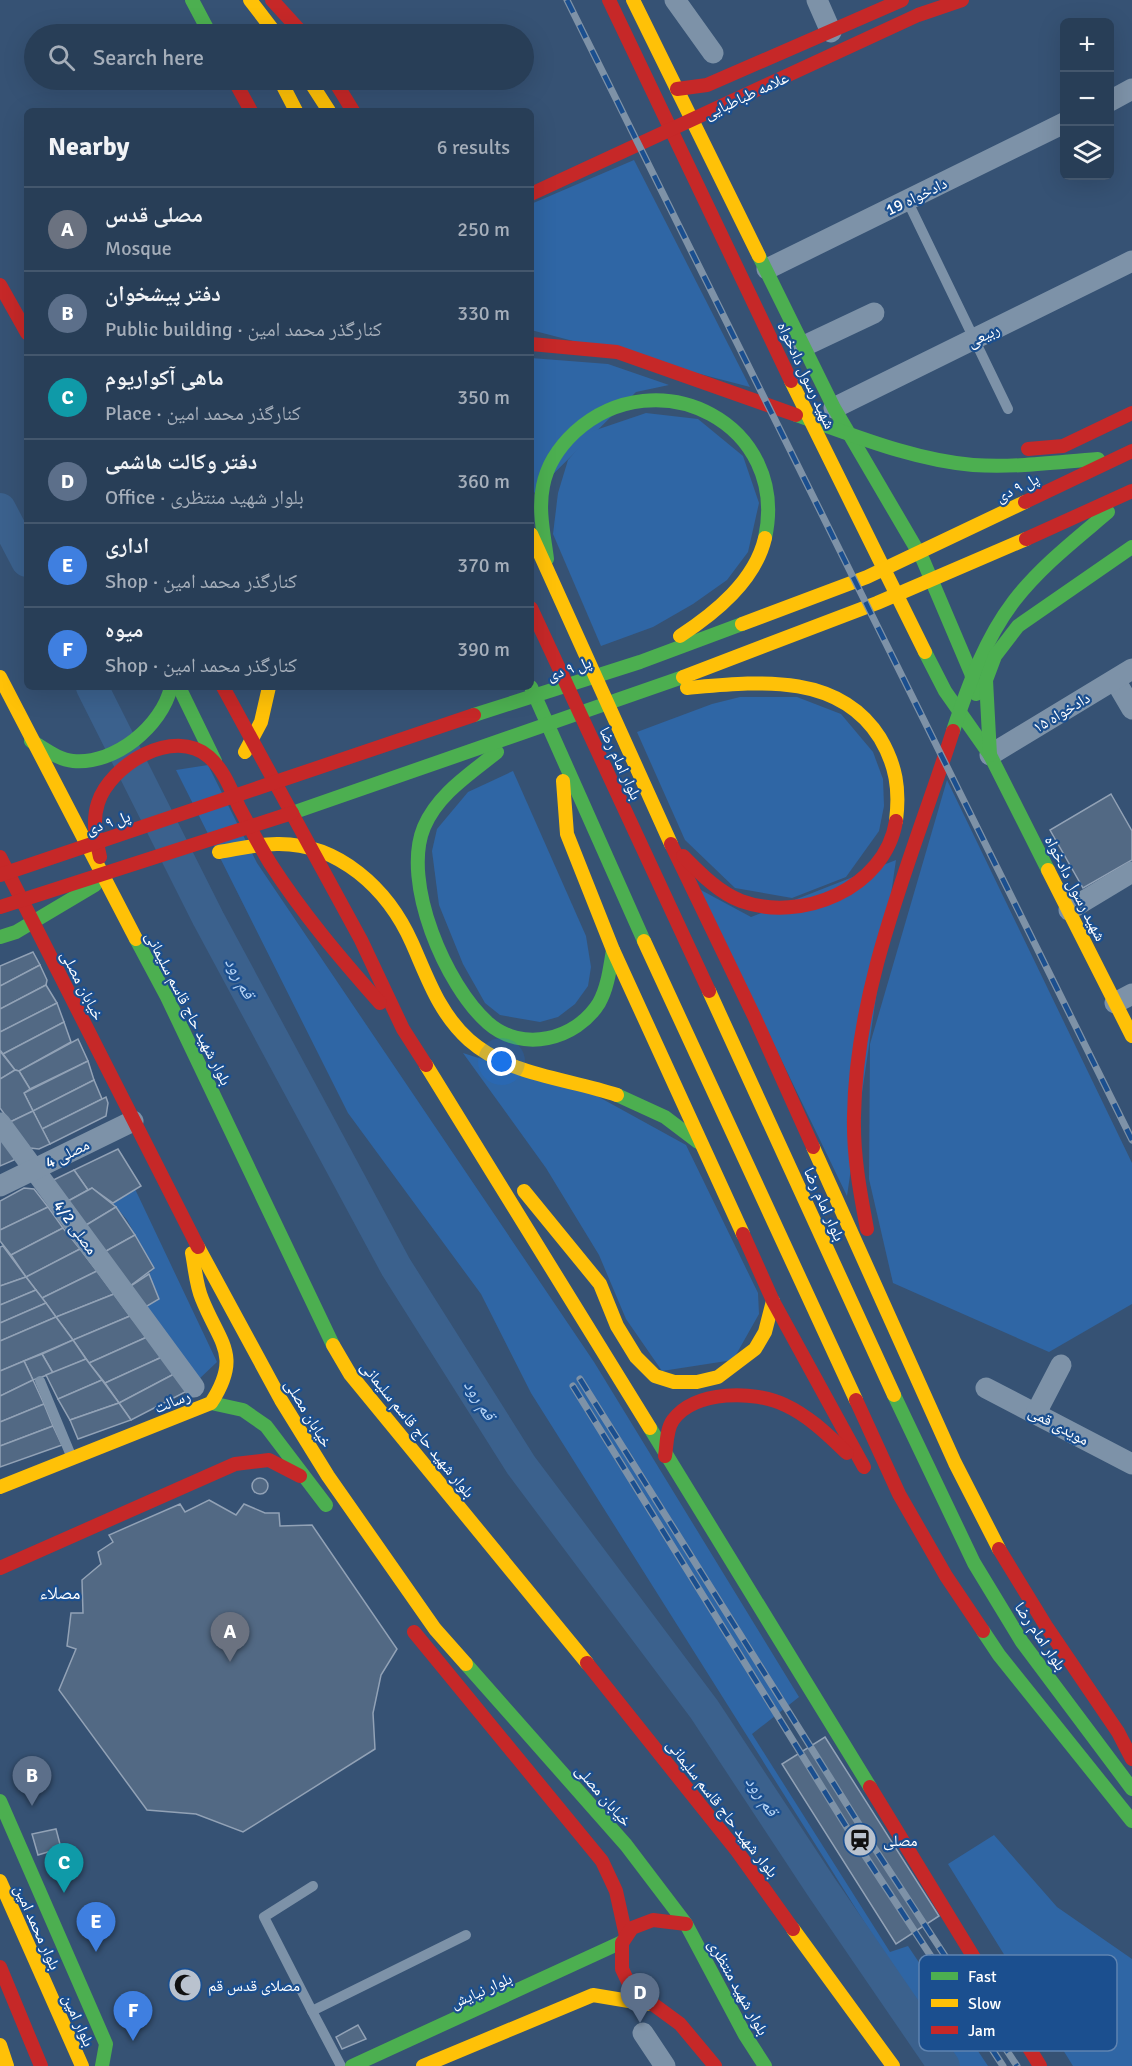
<!DOCTYPE html>
<html lang="en">
<head>
<meta charset="utf-8">
<style>
  body { margin:0; font-family:Signika,"Noto Naskh Arabic",sans-serif; background:#30455d; color:#f1f3f6 }
  .controls { position:absolute; right:18px; top:18px; display:grid; overflow:hidden; border-radius:9px; box-shadow:0 6px 24px #0002 }
  .controls button { width:54px; height:54px; display:grid; place-items:center; padding:0; border:0; border-bottom:2px solid #44576d; background:#283e57; color:#f1f3f6; font:30px sans-serif }
  .you { position:absolute; left:502px; top:1062px; width:21px; height:21px; margin:-15px; border:4px solid #fff; border-radius:50%; background:#1a73e8; box-shadow:0 0 0 9px #1a73e833 }
  .badge { display:grid; place-items:center; width:39px; height:39px; border-radius:50%; background:#d6ab8b; color:#fff; font-size:20px; font-weight:700 }
  .pin { position:absolute; translate:-50% -50px; filter:drop-shadow(0 2px 3px #0008) }
  .pin::after { content:''; position:absolute; top:32px; width:21px; height:18px; background:inherit; clip-path:polygon(0 0,100% 0,50% 100%) }
  .list { margin:0; padding:0; list-style:none }
  h2 { display:flex; justify-content:space-between; align-items:center; height:78px; margin:0; padding:0 24px; font-size:26px }
  h2 small { font-size:20px; font-weight:400; color:#a5aeba }
  .list li { display:grid; grid-template-columns:39px 1fr auto; gap:18px; align-items:center; box-sizing:border-box; height:84px; padding:0 24px; border-top:2px solid #44576d }
  .list b { display:block; font-size:22px; white-space:nowrap }
  .list p { margin:0; font-size:20px; white-space:nowrap; color:#a5aeba }
  .list em { font-size:20px; font-style:normal; color:#a5aeba }
  .icon { flex:none; width:33px; height:33px; fill:none; stroke:currentColor; stroke-width:2; stroke-linecap:round; stroke-linejoin:round }
  .map { position:relative; flex:none; width:1132px; height:2066px; overflow:hidden }
  .search { position:absolute; background:#283e57; box-shadow:0 6px 24px #0002; left:24px; top:24px; width:510px; height:66px; display:flex; align-items:center; gap:15px; box-sizing:border-box; padding:0 21px; border-radius:33px; color:#a5aeba; font-size:22px }
  .panel { position:absolute; background:#283e57; box-shadow:0 6px 24px #0002; left:24px; top:108px; width:510px; height:582px; border-radius:9px }
  .map>svg:first-child { display:block }
  .green { fill:#2f66a5 }
  .lines { fill:none; stroke-linecap:round; stroke-linejoin:round }
  .river { stroke:#3b618d; stroke-width:32 }
  .building { fill:#526984; stroke:#92a2b6; stroke-width:1.5 }
  .lane { stroke:#7d92a8; stroke-width:10 }
  .street { stroke:#7d92a8; stroke-width:21 }
  .fast { stroke:#4caf50; stroke-width:14 }
  .slow { stroke:#ffc107; stroke-width:14 }
  .jam { stroke:#c62828; stroke-width:14 }
  .rail-casing { stroke:#7e92a7; stroke-width:7 }
  .rail { stroke:#1b4f8f; stroke-width:4.5; stroke-dasharray:14; stroke-linecap:butt }
  .labels { text-anchor:middle; stroke-width:4.5; stroke-linejoin:round; paint-order:stroke }
  .street-label { font-size:16px; fill:#fff; stroke:#1b4f8f }
  .poi-label { font-size:16px; fill:#fff; stroke:#1b4f8f; text-anchor:start }
  .water-label { font-size:18px; font-style:italic; fill:#b5d3f5; stroke:#1b4f8f }
  .neighbourhood-label { font-size:18px; fill:#fff; stroke:#1b4f8f }
  .key { fill:#1b4f8f; stroke:#5f84b1; stroke-width:1.5 }
  .key-label { font-size:16px; fill:#fff }
</style>
</head>
<body>
<div class="map">
<svg width="1132" height="2066" viewBox="0 0 1132 2066">
  <rect width="100%" height="100%" fill="#365274"/>
  <!-- green -->
  <g class="green">
    <path d="M634,160L750,387L531,330V204Z"/>
    <path d="M531,358L608,364L669,385L636,392L531,496Z"/>
    <path d="M646,413L698,419L743,456L759,503L748,552L727,580L693,604L653,627L601,646L553,534L558,493L568,460L593,431Z"/>
    <path d="M740,697H797L841,714L873,752L883,779L884,806L879,831L846,877L792,898L735,888L685,840L637,732L712,704Z"/>
    <path d="M208,765L257,863L594,1362L799,1697L752,1734L890,1952L908,1946L988,2066H955L531,1393L481,1294L348,1113L176,770Z"/>
    <path d="M513,771L586,936L591,967L588,986L575,1004L558,1017L540,1022L500,1015L485,1003L463,964L439,905L432,851L437,829L468,792Z"/>
    <path d="M947,780L1132,1163V1304L1049,1352L893,1283L869,1179L870,1044Z"/>
    <path d="M896,860L847,1196L699,889L751,917Z"/>
    <path d="M463,1053L597,1096L686,1145L758,1293L759,1314L733,1360L662,1371L626,1319L599,1255L546,1168Z"/>
    <path d="M135,1189L217,1362L198,1380L142,1309L159,1299L149,1274L154,1268L127,1220L113,1203Z"/>
    <path d="M994,1835L1057,1907L1132,1959V2066H1073L948,1864Z"/>
  </g>
  <g class="lines">
    <!-- river -->
    <g class="river">
      <path d="M0,509L27,561"/>
      <path d="M92,687L208,918L396,1267L521,1465L704,1709L822,1888L944,2066"/>
    </g>
  </g>
  <!-- building -->
  <g class="building">
    <path d="M1111,794L1132,831V860L1083,888L1050,830Z"/>
    <path d="M33,952L40,965L0,986V966Z"/>
    <path d="M40,965L47,980L46,985L0,1009V986Z"/>
    <path d="M46,985L57,1003L0,1032V1009Z"/>
    <path d="M57,1003L64,1022L3,1054L0,1050V1032Z"/>
    <path d="M64,1022L71,1042L19,1071L15,1070L3,1054Z"/>
    <path d="M78,1039L88,1061L30,1089L19,1071Z"/>
    <path d="M0,1051L15,1070L0,1079Z"/>
    <path d="M88,1061L94,1080L33,1111L24,1093Z"/>
    <path d="M15,1070L19,1071L30,1089L24,1093L33,1111L10,1122L0,1108V1079Z"/>
    <path d="M94,1080L102,1099L42,1129L33,1111Z"/>
    <path d="M106,1097L108,1103L106,1116L50,1144L42,1129Z"/>
    <path d="M33,1111L50,1144L39,1149L30,1148L10,1122Z"/>
    <path d="M0,1133L16,1155L14,1160L0,1166Z"/>
    <path d="M118,1149L141,1186L113,1203L92,1188L88,1190L74,1170Z"/>
    <path d="M74,1170L88,1190L59,1206L43,1185Z"/>
    <path d="M24,1188L34,1189L48,1207L0,1230V1201Z"/>
    <path d="M92,1188L116,1207L78,1230L59,1206Z"/>
    <path d="M48,1207L63,1228L11,1255L0,1241V1230Z"/>
    <path d="M116,1207L135,1235L99,1255L78,1230Z"/>
    <path d="M63,1228L80,1249L26,1277L11,1255Z"/>
    <path d="M135,1235L154,1268L126,1289L99,1255Z"/>
    <path d="M3,1246L26,1277L0,1286V1247Z"/>
    <path d="M80,1249L97,1271L42,1298L26,1277Z"/>
    <path d="M97,1271L114,1294L56,1317L42,1298Z"/>
    <path d="M149,1274L159,1299L142,1309L126,1289Z"/>
    <path d="M26,1277L36,1290L0,1305V1286Z"/>
    <path d="M36,1290L46,1303L0,1323V1305Z"/>
    <path d="M114,1294L130,1316L73,1340L56,1317Z"/>
    <path d="M46,1303L56,1317L0,1341V1323Z"/>
    <path d="M130,1316L147,1337L89,1363L73,1340Z"/>
    <path d="M56,1317L73,1340L0,1371V1341Z"/>
    <path d="M147,1337L162,1357L105,1383L89,1363Z"/>
    <path d="M73,1340L86,1359L53,1373L42,1354Z"/>
    <path d="M42,1354L53,1373L33,1380L24,1361Z"/>
    <path d="M162,1357L174,1374L119,1403L105,1383Z"/>
    <path d="M86,1359L102,1380L58,1399L46,1375Z"/>
    <path d="M24,1361L33,1380L0,1396V1371Z"/>
    <path d="M174,1374L187,1391L131,1420L119,1403Z"/>
    <path d="M33,1380L44,1404L0,1422V1396Z"/>
    <path d="M102,1380L119,1403L70,1420L58,1399Z"/>
    <path d="M119,1403L131,1420L78,1439L70,1420Z"/>
    <path d="M44,1404L53,1426L0,1446V1422Z"/>
    <path d="M53,1426L62,1445L0,1467V1446Z"/>
    <circle cx="260" cy="1486" r="8"/>
    <path d="M209,1500L236,1515L244,1504L265,1513H279L280,1526L312,1525L397,1649L381,1675L373,1713L375,1749L243,1832L196,1814L147,1810L59,1690L76,1649L67,1646L71,1613H83L82,1580L101,1564L98,1552L113,1542L109,1535L180,1504L185,1512Z"/>
    <path d="M825,1737L939,1916L896,1944L782,1764Z"/>
    <path d="M56,1829L61,1848L38,1855L32,1834Z"/>
    <path d="M358,2025L366,2039L342,2049L336,2037Z"/>
  </g>
  <g class="lines">
    <!-- lane -->
    <g class="lane">
      <path d="M907,200L1008,409"/>
      <path d="M40,1381L72,1458"/>
      <path d="M313,1886L264,1917L312,2011L466,1935"/>
      <path d="M312,2011L341,2066"/>
    </g>
    <!-- street -->
    <g class="street">
      <path d="M675,0L713,53"/>
      <path d="M817,0L831,32"/>
      <path d="M1110,101L1132,89"/>
      <path d="M767,269L1064,123"/>
      <path d="M804,346L874,313"/>
      <path d="M834,408L1132,261"/>
      <path d="M1115,680L1132,709"/>
      <path d="M990,755L1132,669"/>
      <path d="M1069,910L1132,872"/>
      <path d="M1115,1003L1132,994"/>
      <path d="M0,1123L194,1387"/>
      <path d="M0,1186L133,1121"/>
      <path d="M986,1388L1132,1464"/>
      <path d="M1036,1413L1061,1365"/>
      <path d="M643,2033L665,2066"/>
    </g>
    <!-- fast -->
    <g class="fast">
      <path d="M192,0L210,34"/>
      <path d="M759,256L834,408L923,560L971,673L976,694"/>
      <path d="M796,415C853,435 913,460 973,465C1015,468 1057,462 1098,459"/>
      <path d="M547,559C544,535 538,510 543,486C547,465 559,447 575,432C658,357 790,424 765,538"/>
      <path d="M925,652L945,691L990,755L1048,870"/>
      <path d="M179,687L215,761"/>
      <path d="M531,687L644,941"/>
      <path d="M474,715L640,662L742,624"/>
      <path d="M953,731C968,686 985,639 1014,601C1040,567 1075,540 1108,512"/>
      <path d="M31,741C44,748 58,760 73,761C115,765 162,726 171,687"/>
      <path d="M497,752C470,774 438,794 424,827C401,882 446,986 488,1023C522,1053 576,1040 599,1003C608,987 610,967 613,950"/>
      <path d="M990,755L986,680L995,656L1018,626L1132,547"/>
      <path d="M292,813L683,677"/>
      <path d="M0,937L16,932L95,885"/>
      <path d="M136,939L167,997L333,1345"/>
      <path d="M617,1095L665,1117L698,1142"/>
      <path d="M894,1395L974,1563L1022,1642L1132,1789"/>
      <path d="M211,1403L243,1410L266,1426L326,1505"/>
      <path d="M650,1428L870,1787"/>
      <path d="M983,1631L999,1655L1132,1821"/>
      <path d="M466,1664L626,1845L686,1924L745,2035L765,2066"/>
      <path d="M0,1801L106,2044L102,2066"/>
      <path d="M352,2066L622,1942"/>
    </g>
    <!-- slow -->
    <g class="slow">
      <path d="M250,0L276,34"/>
      <path d="M633,0L759,256"/>
      <path d="M280,80L296,111"/>
      <path d="M309,80L329,111"/>
      <path d="M791,381L925,652"/>
      <path d="M531,534L671,844"/>
      <path d="M742,624L867,577L1025,502"/>
      <path d="M680,636C715,613 755,581 765,538"/>
      <path d="M0,677L136,939"/>
      <path d="M683,677L877,603L1026,539"/>
      <path d="M687,688C755,682 838,671 880,738C896,765 900,789 896,821"/>
      <path d="M245,752L261,722L269,687"/>
      <path d="M563,781L567,834L613,950L743,1234"/>
      <path d="M219,852C238,849 258,844 277,844C339,843 388,889 412,943C428,979 439,1013 469,1040C510,1076 567,1078 617,1095"/>
      <path d="M1048,870L1132,1036"/>
      <path d="M644,941L856,1400"/>
      <path d="M709,991L894,1395"/>
      <path d="M426,1065L650,1428"/>
      <path d="M813,1147L955,1463L999,1549"/>
      <path d="M524,1191L600,1284L617,1326L636,1357L655,1376L674,1382H697L718,1377L755,1349L765,1332L773,1301"/>
      <path d="M198,1247L281,1400L328,1476L435,1629L466,1664"/>
      <path d="M333,1345L350,1374L587,1663"/>
      <path d="M0,1487L211,1403C242,1355 220,1344 202,1299C196,1285 195,1268 192,1253"/>
      <path d="M0,1881L82,2066"/>
      <path d="M793,1929L893,2066"/>
      <path d="M0,2045L7,2066"/>
      <path d="M423,2066L593,1995L647,2004"/>
    </g>
    <!-- jam -->
    <g class="jam">
      <path d="M272,0L303,34"/>
      <path d="M609,0L791,381"/>
      <path d="M234,80L251,111"/>
      <path d="M334,80L353,111"/>
      <path d="M677,89L707,85L902,0"/>
      <path d="M531,194L918,15L962,0"/>
      <path d="M0,285L27,333"/>
      <path d="M531,344L617,352L796,415"/>
      <path d="M1028,449L1063,446L1132,413"/>
      <path d="M1025,502L1132,451"/>
      <path d="M1026,539L1132,491"/>
      <path d="M531,608L709,991"/>
      <path d="M223,687L361,940L403,1029L426,1065"/>
      <path d="M671,844L754,1016L813,1147"/>
      <path d="M683,856C700,873 718,892 741,901C801,923 885,889 896,821"/>
      <path d="M0,857L198,1247"/>
      <path d="M100,857C96,839 92,821 98,803C110,765 174,726 209,757C224,770 231,790 239,807C249,826 259,845 270,863C302,913 341,959 380,1003"/>
      <path d="M0,875L474,715"/>
      <path d="M0,907L292,813"/>
      <path d="M867,1229C860,1192 853,1155 854,1116C856,983 913,856 953,731"/>
      <path d="M743,1234L773,1301L864,1467"/>
      <path d="M856,1400L899,1494L946,1576L983,1631"/>
      <path d="M665,1456C667,1445 666,1430 673,1420C695,1390 755,1390 785,1405C809,1416 828,1435 847,1453"/>
      <path d="M999,1549L1046,1626L1118,1732L1132,1759"/>
      <path d="M0,1568L235,1464L269,1460L300,1476"/>
      <path d="M414,1632L602,1861L616,1891L626,1936"/>
      <path d="M587,1663L737,1851L793,1929"/>
      <path d="M870,1787L1040,2066"/>
      <path d="M686,1924L653,1920L632,1928L622,1943V1969L631,1988L680,2024L715,2066"/>
      <path d="M0,1967L41,2066"/>
    </g>
    <defs>
      <g id="rail">
        <path d="M567,0L1132,1140"/>
        <path d="M580,1379L864,1832L1017,2066"/>
        <path d="M573,1386L854,1839L1003,2066"/>
      </g>
    </defs>
    <!-- rail casing -->
    <use href="#rail" class="rail-casing"/>
    <!-- rail -->
    <use href="#rail" class="rail"/>
  </g>
  <!-- icons -->
  <defs>
    <symbol id="station-disc" viewBox="-11 -11 22 22"><circle r="9.5" fill="#b9c2ce" stroke="#1b4f8f"/><path d="M-3-6H3Q5-6 5-4V2Q5 4 3 4L4.5 6H3L1.5 4h-3L-3 6H-4.5L-3 4Q-5 4-5 2V-4Q-5-6-3-6ZM-3.5-4v3h7v-3ZM-3.5 1v1.5H-2V1ZM2 1v1.5H3.5V1Z" fill="#111"/></symbol>
    <symbol id="mosque-disc" viewBox="-11 -11 22 22"><circle r="9.5" fill="#b9c2ce" stroke="#1b4f8f"/><path d="M3.5-4.9A6 6 0 1 0 3.5 4.9A5 5 0 1 1 3.5-4.9Z" fill="#111"/></symbol>
  </defs>
  <g fill-rule="evenodd">
    <use href="#station-disc" x="841" y="1821" width="38" height="38"/>
    <use href="#mosque-disc" x="166" y="1966" width="38" height="38"/>
  </g>
  <g class="labels">
    <!-- street labels -->
    <g class="street-label">
      <text transform="translate(746 95) rotate(-25)" y="6">علامه طباطبایی</text>
      <text transform="translate(916 196) rotate(-26)" y="6">دادخواه 19</text>
      <text transform="translate(983 335) rotate(-26)" y="6">ربیعی</text>
      <text transform="translate(807 375) rotate(65)" y="6">شهید رسول دادخواه</text>
      <text transform="translate(1017 487) rotate(-26)" y="6">پل ۹ دی</text>
      <text transform="translate(569 668) rotate(-18)" y="6">پل ۹ دی</text>
      <text transform="translate(1061 712) rotate(-31)" y="6">دادخواه ۱۵</text>
      <text transform="translate(621 763) rotate(65)" y="6">بلوار امام رضا</text>
      <text transform="translate(108 822) rotate(-18)" y="6">پل ۹ دی</text>
      <text transform="translate(1076 888) rotate(63)" y="6">شهید رسول دادخواه</text>
      <text transform="translate(83 985) rotate(63)" y="6">خیابان مصلی</text>
      <text transform="translate(189 1008) rotate(63)" y="6">بلوار شهید حاج قاسم سلیمانی</text>
      <text transform="translate(67 1153) rotate(-26)" y="6">مصلی 4</text>
      <text transform="translate(825 1204) rotate(66)" y="6">بلوار امام رضا</text>
      <text transform="translate(76 1227) rotate(54)" y="6">مصلی 4/2</text>
      <text transform="translate(172 1401) rotate(-22)" y="6">رسالت</text>
      <text transform="translate(309 1413) rotate(59)" y="6">خیابان مصلی</text>
      <text transform="translate(1059 1425) rotate(28)" y="6">مویدی قمی</text>
      <text transform="translate(418 1429) rotate(51)" y="6">بلوار شهید حاج قاسم سلیمانی</text>
      <text transform="translate(1041 1636) rotate(56)" y="6">بلوار امام رضا</text>
      <text transform="translate(604 1795) rotate(49)" y="6">خیابان مصلی</text>
      <text transform="translate(723 1808) rotate(52)" y="6">بلوار شهید حاج قاسم سلیمانی</text>
      <text transform="translate(38 1927) rotate(66)" y="6">بلوار محمد امین</text>
      <text transform="translate(739 1987) rotate(61)" y="6">بلوار شهید منتظری</text>
      <text transform="translate(481 1990) rotate(-24)" y="6">بلوار نیایش</text>
      <text transform="translate(79 2020) rotate(66)" y="6">بلوار امین</text>
    </g>
    <!-- poi labels -->
    <g class="poi-label">
      <text x="883" y="1846">مصلی</text>
      <text x="208" y="1991">مصلای قدس قم</text>
    </g>
    <!-- water labels -->
    <g class="water-label">
      <text transform="translate(240 978) rotate(62)" y="6">قم رود</text>
      <text transform="translate(480 1400) rotate(58)" y="6">قم رود</text>
      <text transform="translate(762 1796) rotate(56)" y="6">قم رود</text>
    </g>
    <!-- neighbourhood labels -->
    <g class="neighbourhood-label">
      <text x="60" y="1599">مصلاء</text>
    </g>
  </g>
  <!-- legend -->
  <rect x="919" y="1955" width="198" height="96" rx="9" class="key"/>
  <rect x="931" y="1972" width="27" height="8" fill="#4caf50"/>
  <rect x="931" y="1999" width="27" height="8" fill="#ffc107"/>
  <rect x="931" y="2026" width="27" height="8" fill="#c62828"/>
  <g class="key-label">
    <text x="968" y="1982">Fast</text>
    <text x="968" y="2009">Slow</text>
    <text x="968" y="2036">Jam</text>
  </g>
</svg>
<div class="controls">
<button>+</button>
<button>−</button>
<button><svg class="icon" aria-label="layers" viewBox="0 0 24 24"><path d="M12 4l9 5-9 5-9-5zM3 14l9 5 9-5"/></svg></button>
</div>
<div class="you"></div>
<div class="pin badge" style="left:230px;top:1662px;background:#6b7280">A</div>
<div class="pin badge" style="left:32px;top:1806px;background:#5c6f8a">B</div>
<div class="pin badge" style="left:64px;top:1893px;background:#0f9aa8">C</div>
<div class="pin badge" style="left:640px;top:2023px;background:#5c6f8a">D</div>
<div class="pin badge" style="left:96px;top:1952px;background:#3f7fe0">E</div>
<div class="pin badge" style="left:133px;top:2041px;background:#3f7fe0">F</div>
<div class="search"><svg class="icon" aria-label="search" viewBox="0 0 24 24"><circle cx="10" cy="10" r="6"/><path d="M15 15l6 6"/></svg>Search here</div>
<section class="panel">
<h2>Nearby<small>6 results</small></h2>
<ul class="list">
<li><span class="badge" style="background:#6b7280">A</span><div><b>مصلی قدس</b><p>Mosque</p></div><em>250 m</em></li>
<li><span class="badge" style="background:#5c6f8a">B</span><div><b>دفتر پیشخوان</b><p>Public building · کنارگذر محمد امین</p></div><em>330 m</em></li>
<li><span class="badge" style="background:#0f9aa8">C</span><div><b>ماهی آکواریوم</b><p>Place · کنارگذر محمد امین</p></div><em>350 m</em></li>
<li><span class="badge" style="background:#5c6f8a">D</span><div><b>دفتر وکالت هاشمی</b><p>Office · بلوار شهید منتظری</p></div><em>360 m</em></li>
<li><span class="badge" style="background:#3f7fe0">E</span><div><b>اداری</b><p>Shop · کنارگذر محمد امین</p></div><em>370 m</em></li>
<li><span class="badge" style="background:#3f7fe0">F</span><div><b>میوه</b><p>Shop · کنارگذر محمد امین</p></div><em>390 m</em></li>
</ul>
</section>
</div>
</body>
</html>
